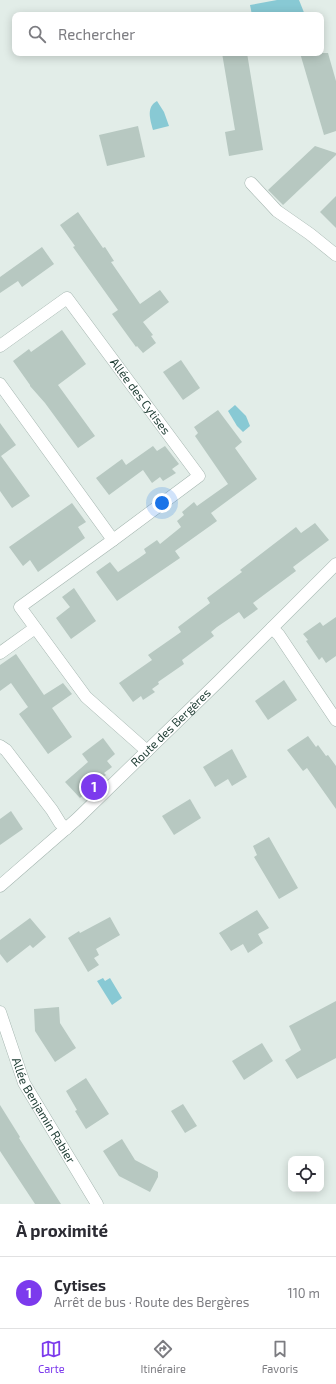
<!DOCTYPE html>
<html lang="fr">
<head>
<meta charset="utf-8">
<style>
  body { margin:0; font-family:"Exo 2",sans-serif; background:#f2f2f3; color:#2b2b33 }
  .controls { position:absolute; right:12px; bottom:12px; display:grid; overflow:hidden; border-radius:8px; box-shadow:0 2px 10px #0003 }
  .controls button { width:36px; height:36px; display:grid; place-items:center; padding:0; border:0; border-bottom:1px solid #e1e1e2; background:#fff; color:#2b2b33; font:20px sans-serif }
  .you { position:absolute; left:162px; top:503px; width:14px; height:14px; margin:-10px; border:3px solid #fff; border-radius:50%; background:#1a73e8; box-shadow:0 0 0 6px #1a73e833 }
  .badge { display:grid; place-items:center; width:26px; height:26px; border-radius:50%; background:#7c3aed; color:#fff; font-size:13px; font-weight:700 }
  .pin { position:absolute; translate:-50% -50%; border:2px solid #fff; box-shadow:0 1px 4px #0006 }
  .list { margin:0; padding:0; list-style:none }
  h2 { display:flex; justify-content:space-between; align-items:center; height:52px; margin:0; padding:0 16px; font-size:17px }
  h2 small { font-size:13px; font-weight:400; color:#7c7c81 }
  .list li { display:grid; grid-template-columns:26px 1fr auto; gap:12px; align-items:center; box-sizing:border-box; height:72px; padding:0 16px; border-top:1px solid #e1e1e2 }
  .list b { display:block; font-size:15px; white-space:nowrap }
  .list p { margin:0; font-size:13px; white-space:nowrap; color:#7c7c81 }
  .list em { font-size:13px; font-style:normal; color:#7c7c81 }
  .icon { flex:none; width:22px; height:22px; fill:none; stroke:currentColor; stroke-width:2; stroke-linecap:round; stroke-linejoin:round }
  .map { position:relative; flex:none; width:336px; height:1204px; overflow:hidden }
  .search { position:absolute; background:#fff; box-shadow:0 2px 10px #0003; left:12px; right:12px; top:12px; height:44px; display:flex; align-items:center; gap:10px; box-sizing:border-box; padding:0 14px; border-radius:8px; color:#7c7c81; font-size:15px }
  .sheet { height:124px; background:#fff }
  nav { display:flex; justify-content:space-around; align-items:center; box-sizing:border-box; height:56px; border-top:1px solid #e1e1e2; background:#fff; font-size:11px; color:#7c7c81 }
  nav a { display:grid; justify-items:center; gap:2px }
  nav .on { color:#7c3aed }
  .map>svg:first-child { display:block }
  .water { fill:#88c9d4 }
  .building { fill:#b7c8c1 }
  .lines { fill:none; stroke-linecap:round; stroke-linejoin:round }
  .minor-casing { stroke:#a4b5af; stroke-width:13 }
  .minor { stroke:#fff; stroke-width:12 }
  .labels { text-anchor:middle; stroke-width:3; stroke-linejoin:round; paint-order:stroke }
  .street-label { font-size:12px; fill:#213f36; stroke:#f3f9f6 }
</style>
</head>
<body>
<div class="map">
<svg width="336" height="1204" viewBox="0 0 336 1204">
  <rect width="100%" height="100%" fill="#e2ede8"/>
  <!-- water -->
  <g class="water">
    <path d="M277,0H299L305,15H252L250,5Z"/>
    <path d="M157,101L164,112L169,126L153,130C150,119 146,107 157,101Z"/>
    <path d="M235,405L246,416L250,426L243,432L237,426L228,411Z"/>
    <path d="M103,978L105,981L110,978L122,998L112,1005L97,981Z"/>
  </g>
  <!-- building -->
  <g class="building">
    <path d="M222,53H247L263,150L229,156L225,132L235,130Z"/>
    <path d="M300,53H328L336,81V131L324,135Z"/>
    <path d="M138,126L145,157L107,166L99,135Z"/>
    <path d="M315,146L336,153V155L283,205L268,190Z"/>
    <path d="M336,196V228L320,212Z"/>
    <path d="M78,212L103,248L105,247L114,261L111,262L140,304L160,290L169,302L143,322L153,335L151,336L156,343L143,353L137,346L136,347L112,314L118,310L73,247L75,246L60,225Z"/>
    <path d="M42,247L54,264L22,287L18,281L0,293V277Z"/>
    <path d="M62,330L86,364L58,385L95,436L78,448L45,403L30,386V385L13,361L29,349L31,352Z"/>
    <path d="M181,360L200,388L183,400L163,372Z"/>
    <path d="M218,410L242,442L235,448L257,479L211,513L217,521L175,551L180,558L117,601L96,572L110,562L118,572L139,558L146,553L144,549L157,540L160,544L181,527L177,521L184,515L182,512L194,502L197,506L228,484L195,436L198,433L194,427Z"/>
    <path d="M0,423L16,445L1,456L30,496L12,508L0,491Z"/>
    <path d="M153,446L157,451L165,446L179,464L172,469L176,473L163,481L160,477L152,483L143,470L109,495L96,478L122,459L126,465Z"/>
    <path d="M72,503L86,522L78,527L85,538L38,572L30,560L23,566L9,547Z"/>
    <path d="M315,523L329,540L293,567L296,571L253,603L258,609L244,619L239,612L217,627L211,632L214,636L182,660L184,664L158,682L159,684L152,689L155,692L143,700L141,696L133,702L119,683L152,660L148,655L181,632L178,627L210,603L207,598L242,572L240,570L296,527L301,533Z"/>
    <path d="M74,588L96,621L71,639L56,618L70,607L62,597Z"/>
    <path d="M336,617V656L326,663L322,657L319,660L306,641L308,640L303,634L320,622L323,626Z"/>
    <path d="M16,654L44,695L63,683L72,694L52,708L72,737L48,754L19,714L28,707L11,683L0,691V665Z"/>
    <path d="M284,680L297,700L268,720L255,701Z"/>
    <path d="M308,736L316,747L318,745L326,756L328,755L336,766V809L307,768L303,771L287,750Z"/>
    <path d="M103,738L115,754L107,761L112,767L104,773L106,775L80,798L65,782L88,762L82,754Z"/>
    <path d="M232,749L247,777L232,786L228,779L215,787L203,767Z"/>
    <path d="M190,799L201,818L174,835L162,816Z"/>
    <path d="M11,811L23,829L0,845V819Z"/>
    <path d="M269,837L298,888L279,899L254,857L257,855L253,846Z"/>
    <path d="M257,910L269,928L258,934L263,943L248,953L243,944L231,951L219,933Z"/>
    <path d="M110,917L120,935L96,949L99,955L94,958L99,965L88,972L68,938L79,931L80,933Z"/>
    <path d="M30,918L46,937L33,948L30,945L7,963L0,954V940Z"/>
    <path d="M336,1001V1058L297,1079L285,1060L301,1050L289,1026Z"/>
    <path d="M59,1007L60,1023L76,1048L55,1062L35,1031L34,1009Z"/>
    <path d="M262,1043L273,1061L244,1080L232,1061Z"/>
    <path d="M86,1078L109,1114L86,1129L75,1111L77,1110L66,1091Z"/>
    <path d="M183,1104L197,1126L185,1133L171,1111Z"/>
    <path d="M0,1105L20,1137L19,1138L61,1204H35L0,1151Z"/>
    <path d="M122,1139L135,1160L158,1172V1177L150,1192L119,1176L103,1151Z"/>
  </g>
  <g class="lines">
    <defs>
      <g id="minor">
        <path d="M251,183L277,211L310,234L336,255"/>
        <path id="s1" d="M0,346L67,298L199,476L113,540L20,607L86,697L147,751"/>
        <path d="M0,384L113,540"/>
        <path d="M272,628L279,635L336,720"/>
        <path d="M0,653L35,628"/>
        <path d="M0,746L6,750L52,810L60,823L66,829"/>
        <path id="s2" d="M0,886L77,819L219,681L336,564"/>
        <path id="s3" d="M0,1012L24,1083L97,1204"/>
      </g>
    </defs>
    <!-- minor casing -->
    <use href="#minor" class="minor-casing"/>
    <!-- minor -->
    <use href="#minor" class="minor"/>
  </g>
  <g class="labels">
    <!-- street labels -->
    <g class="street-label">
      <text dy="4" stroke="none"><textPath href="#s1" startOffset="205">Allée des Cytises</textPath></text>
      <text dy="4" stroke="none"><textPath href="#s2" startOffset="233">Route des Bergères</textPath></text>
      <text dy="4" stroke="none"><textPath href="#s3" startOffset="108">Allée Benjamin Rabier</textPath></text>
    </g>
  </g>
</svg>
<div class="controls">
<button><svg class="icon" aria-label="locate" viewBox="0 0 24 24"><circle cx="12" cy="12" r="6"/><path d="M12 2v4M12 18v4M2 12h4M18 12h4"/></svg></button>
</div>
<div class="you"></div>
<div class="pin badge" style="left:94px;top:787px">1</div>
<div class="search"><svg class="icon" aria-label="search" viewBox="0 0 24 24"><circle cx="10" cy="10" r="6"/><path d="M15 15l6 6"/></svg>Rechercher</div>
</div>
<section class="sheet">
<h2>À proximité<small></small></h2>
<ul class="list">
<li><span class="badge">1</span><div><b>Cytises</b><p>Arrêt de bus · Route des Bergères</p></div><em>110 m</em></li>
</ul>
</section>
<nav>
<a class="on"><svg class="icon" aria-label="map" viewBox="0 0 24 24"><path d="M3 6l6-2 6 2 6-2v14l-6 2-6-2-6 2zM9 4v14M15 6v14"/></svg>Carte</a>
<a><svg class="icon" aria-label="directions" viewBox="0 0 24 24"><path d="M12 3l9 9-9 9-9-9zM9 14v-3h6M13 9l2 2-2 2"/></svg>Itinéraire</a>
<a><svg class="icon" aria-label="saved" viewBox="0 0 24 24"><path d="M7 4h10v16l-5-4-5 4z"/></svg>Favoris</a>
</nav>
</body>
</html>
